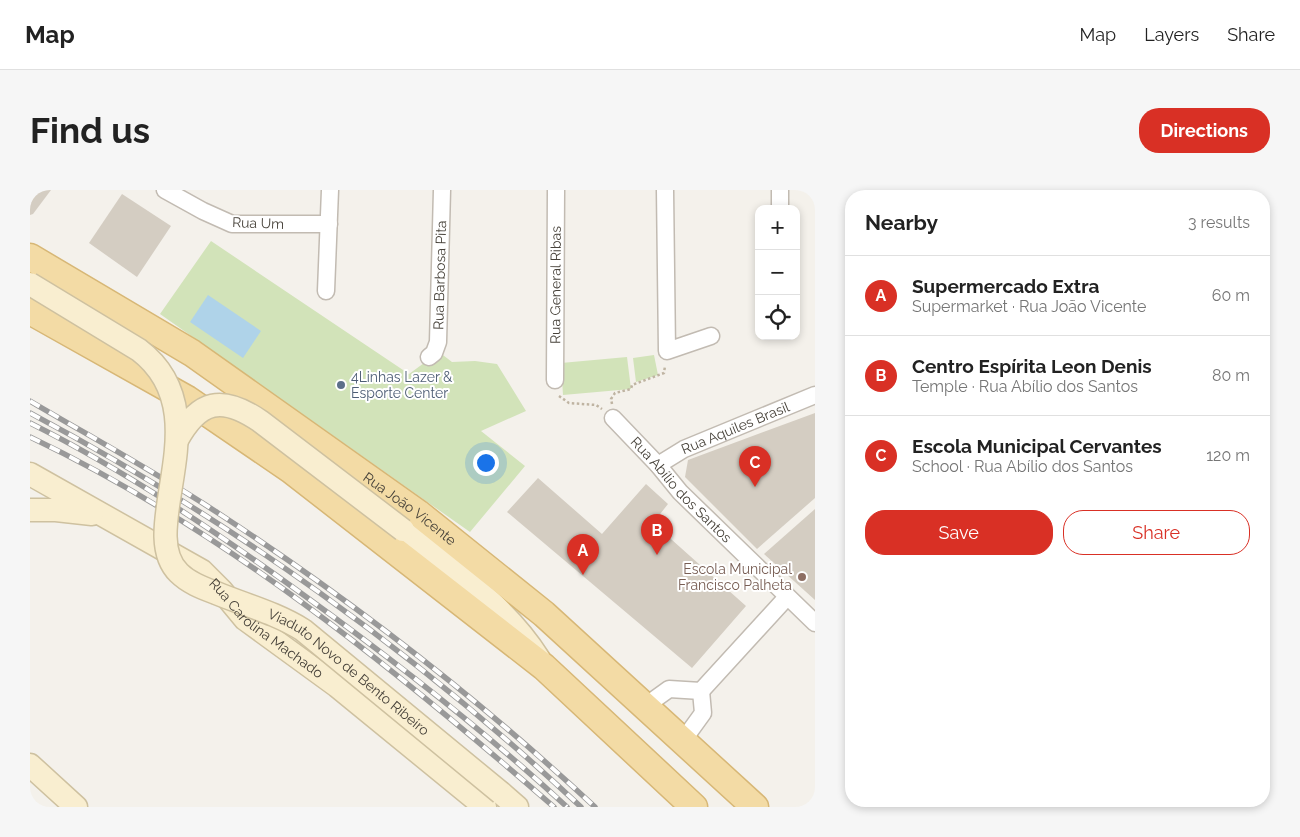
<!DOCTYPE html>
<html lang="en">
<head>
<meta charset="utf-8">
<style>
  body { margin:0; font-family:Raleway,sans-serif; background:#f6f6f6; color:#222 }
  .controls { position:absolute; right:15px; top:15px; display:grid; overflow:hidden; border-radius:10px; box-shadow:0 2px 8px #0003 }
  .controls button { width:45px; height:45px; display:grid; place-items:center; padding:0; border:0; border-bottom:1px solid #e0e0e0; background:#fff; color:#222; font:25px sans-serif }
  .you { position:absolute; left:455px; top:272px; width:18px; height:18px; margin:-12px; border:4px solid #fff; border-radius:50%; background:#1a73e8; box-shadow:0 0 0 8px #1a73e833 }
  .badge { display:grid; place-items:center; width:32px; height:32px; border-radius:50%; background:#d93025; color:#fff; font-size:16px; font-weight:700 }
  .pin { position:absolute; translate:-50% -41px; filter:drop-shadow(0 1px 2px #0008) }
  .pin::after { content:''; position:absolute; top:26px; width:18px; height:15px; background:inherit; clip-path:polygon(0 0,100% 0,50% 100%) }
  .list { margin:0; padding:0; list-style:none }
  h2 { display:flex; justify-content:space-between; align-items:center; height:65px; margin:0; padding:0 20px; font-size:21px }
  h2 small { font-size:16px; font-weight:400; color:#767676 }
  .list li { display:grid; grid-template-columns:32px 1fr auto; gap:15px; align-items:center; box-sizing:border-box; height:80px; padding:0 20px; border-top:1px solid #e0e0e0 }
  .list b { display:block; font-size:19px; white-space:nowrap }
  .list p { margin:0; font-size:16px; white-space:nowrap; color:#767676 }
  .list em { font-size:16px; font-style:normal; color:#767676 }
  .actions { display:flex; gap:10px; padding:15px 20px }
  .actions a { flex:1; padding:11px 0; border:1px solid #d93025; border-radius:20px; text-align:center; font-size:18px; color:#d93025 }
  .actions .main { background:#d93025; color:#fff }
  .icon { flex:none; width:28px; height:28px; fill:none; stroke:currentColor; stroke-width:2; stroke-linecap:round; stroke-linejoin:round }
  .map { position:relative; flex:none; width:785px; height:617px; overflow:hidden; border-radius:20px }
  header { display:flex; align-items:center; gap:30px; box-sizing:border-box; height:70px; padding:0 25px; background:#fff; border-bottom:1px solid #e0e0e0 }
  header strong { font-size:24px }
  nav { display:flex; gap:28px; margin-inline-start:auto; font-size:18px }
  .intro { display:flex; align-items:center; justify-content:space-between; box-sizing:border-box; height:120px; padding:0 30px }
  h1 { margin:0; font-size:35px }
  .button { padding:12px 22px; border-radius:20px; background:#d93025; color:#fff; font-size:18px; font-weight:700 }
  main { display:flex; gap:30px; padding:0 30px }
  aside { flex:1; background:#fff; border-radius:20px; box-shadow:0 2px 8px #0003 }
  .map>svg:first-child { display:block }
  .green { fill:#d2e3b9 }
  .water { fill:#afd3e9 }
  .building { fill:#d4cdc2 }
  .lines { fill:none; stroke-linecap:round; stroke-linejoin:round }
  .street-casing { stroke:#c2bbb2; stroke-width:19 }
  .secondary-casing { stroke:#cec1a0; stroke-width:25 }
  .primary-casing { stroke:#d7b776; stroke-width:29 }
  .path { stroke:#bfb4a2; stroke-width:2.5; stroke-dasharray:2.5 2.5; stroke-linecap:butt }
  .street { stroke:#fff; stroke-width:16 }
  .secondary { stroke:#f9eed0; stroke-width:22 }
  .primary { stroke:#f3dba5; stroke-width:26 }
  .rail-casing { stroke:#999; stroke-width:5.5 }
  .rail { stroke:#fff; stroke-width:4; stroke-dasharray:11; stroke-linecap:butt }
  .secondary-bridge-casing { stroke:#cec1a0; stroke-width:25; stroke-linecap:butt }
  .secondary-bridge { stroke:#f9eed0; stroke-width:22 }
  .service-dot { fill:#5c6f8a; stroke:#fff; stroke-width:2 }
  .education-dot { fill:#8d6e63; stroke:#fff; stroke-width:2 }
  .labels { text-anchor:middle; stroke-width:4; stroke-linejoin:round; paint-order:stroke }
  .street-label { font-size:14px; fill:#47423a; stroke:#fff }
  .service-label { font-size:14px; fill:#4e5e75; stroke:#fff; text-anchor:start }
  .education-label { font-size:14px; fill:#785e54; stroke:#fff; text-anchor:end }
</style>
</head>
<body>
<header>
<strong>Map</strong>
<nav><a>Map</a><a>Layers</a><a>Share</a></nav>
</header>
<div class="intro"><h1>Find us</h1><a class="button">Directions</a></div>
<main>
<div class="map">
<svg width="785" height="617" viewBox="0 0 785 617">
  <rect width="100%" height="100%" fill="#f4f1eb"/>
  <!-- green -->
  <g class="green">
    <path d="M181,51L379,184L409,162L422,172L445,171L467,174L496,221L451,241L495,276L440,342L130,124Z"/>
    <path d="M624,165L628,185L606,192L603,168Z"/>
    <path d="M597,167L601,199L533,205L531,173Z"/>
  </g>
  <!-- water -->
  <path class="water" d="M178,105L231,141L213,168L160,132Z"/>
  <!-- building -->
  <g class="building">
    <path d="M0,0H21L3,24L0,25Z"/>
    <path d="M92,4L141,36L107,87L59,53Z"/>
    <path d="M785,223V308L727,359L655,287L658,270Z"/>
    <path d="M508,288L572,344L616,294L638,314L623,333L716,416L662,478L477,322Z"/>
    <path d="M785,319V410L734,364Z"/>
  </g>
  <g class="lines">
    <defs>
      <g id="street">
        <path d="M135,0L173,21L202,34H299"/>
        <path d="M635,0L637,161L681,146"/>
        <path d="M750,0V19"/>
        <path d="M296,101L300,0"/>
        <path id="s1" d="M399,167L404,163L408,152L412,0"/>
        <path id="s2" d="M525,190L526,0"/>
        <path id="s3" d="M583,228L628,275L650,302L785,433"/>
        <path id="s4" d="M628,275L654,259L785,205"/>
        <path d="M671,501L757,407"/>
        <path d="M614,517L639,499L671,501"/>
        <path d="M652,552L673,523L671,501"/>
      </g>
      <g id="secondary">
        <path id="s5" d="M0,284L172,381L191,400L215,429L307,496L455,617"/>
        <path d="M0,320H26L62,324"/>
        <path d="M373,340C422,380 475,415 509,469"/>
        <path d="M0,575L46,617"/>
        <path d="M471,603L487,617"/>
      </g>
      <g id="primary">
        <path id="s6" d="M0,67L162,163L388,323L514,424L725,617"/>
        <path d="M0,121L157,209L261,280L514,477L664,617"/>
      </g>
    </defs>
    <!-- street casing -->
    <use href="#street" class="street-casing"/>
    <!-- secondary casing -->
    <use href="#secondary" class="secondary-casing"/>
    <!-- primary casing -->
    <use href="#primary" class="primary-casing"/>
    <!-- path -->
    <g class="path">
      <path d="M529,206L539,213L566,215L572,219"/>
      <path d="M582,214L581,209L585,203L601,199L602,195L634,183L635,176"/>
    </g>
    <!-- street -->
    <use href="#street" class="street"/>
    <!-- secondary -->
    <use href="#secondary" class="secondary"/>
    <!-- primary -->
    <use href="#primary" class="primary"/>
    <defs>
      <g id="rail">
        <path d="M0,211C63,248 127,283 188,323C321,410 448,508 565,617"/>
        <path d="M0,223C199,329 387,463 551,617"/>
        <path d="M0,233C96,281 188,343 275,406C366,472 455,541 537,617"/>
        <path d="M0,247C193,339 363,477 524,617"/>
      </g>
    </defs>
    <!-- rail casing -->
    <use href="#rail" class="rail-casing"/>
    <!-- rail -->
    <use href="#rail" class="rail"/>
    <defs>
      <g id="secondary-bridge">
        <path id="s7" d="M0,94L109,160C193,224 104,340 149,383C159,393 173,398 186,403C215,415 246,423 273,440L471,603"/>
        <path d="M147,250C169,210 192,205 230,231L373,340"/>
      </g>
    </defs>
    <!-- secondary-bridge casing -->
    <use href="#secondary-bridge" class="secondary-bridge-casing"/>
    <!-- secondary-bridge -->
    <use href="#secondary-bridge" class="secondary-bridge"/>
  </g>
  <!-- markers -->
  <circle class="service-dot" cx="311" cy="195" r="5"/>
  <circle class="education-dot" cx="772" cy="387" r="5"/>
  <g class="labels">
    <!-- street labels -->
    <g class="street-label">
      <text transform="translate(228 33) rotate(2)" y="5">Rua Um</text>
      <text dy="5" stroke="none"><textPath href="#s1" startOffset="85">Rua Barbosa Pita</textPath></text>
      <text dy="5" stroke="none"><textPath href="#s2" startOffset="95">Rua General Ribas</textPath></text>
      <text dy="5" stroke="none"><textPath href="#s4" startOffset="86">Rua Aquiles Brasil</textPath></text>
      <text dy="5" stroke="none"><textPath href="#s3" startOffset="99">Rua Abílio dos Santos</textPath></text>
      <text dy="5" stroke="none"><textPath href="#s6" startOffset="456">Rua João Vicente</textPath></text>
      <text dy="5" stroke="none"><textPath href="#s5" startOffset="284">Rua Carolina Machado</textPath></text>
      <text dy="5" stroke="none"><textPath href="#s7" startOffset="565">Viaduto Novo de Bento Ribeiro</textPath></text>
    </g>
    <!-- service labels -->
    <g class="service-label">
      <text x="321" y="192">4Linhas Lazer &amp;<tspan x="321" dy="16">Esporte Center</tspan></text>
    </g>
    <!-- education labels -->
    <g class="education-label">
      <text x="762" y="384">Escola Municipal<tspan x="762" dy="16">Francisco Palheta</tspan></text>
    </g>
  </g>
</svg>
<div class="controls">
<button>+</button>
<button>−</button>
<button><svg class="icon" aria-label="locate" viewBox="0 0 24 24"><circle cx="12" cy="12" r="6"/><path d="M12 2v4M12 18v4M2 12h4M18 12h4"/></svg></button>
</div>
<div class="you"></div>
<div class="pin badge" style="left:553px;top:385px">A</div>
<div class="pin badge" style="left:627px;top:365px">B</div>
<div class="pin badge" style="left:725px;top:297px">C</div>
</div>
<aside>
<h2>Nearby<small>3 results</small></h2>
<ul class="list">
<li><span class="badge">A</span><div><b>Supermercado Extra</b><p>Supermarket · Rua João Vicente</p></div><em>60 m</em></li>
<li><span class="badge">B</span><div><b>Centro Espírita Leon Denis</b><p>Temple · Rua Abílio dos Santos</p></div><em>80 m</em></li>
<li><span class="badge">C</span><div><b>Escola Municipal Cervantes</b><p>School · Rua Abílio dos Santos</p></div><em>120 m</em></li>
</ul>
<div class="actions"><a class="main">Save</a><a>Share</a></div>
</aside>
</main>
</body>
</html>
